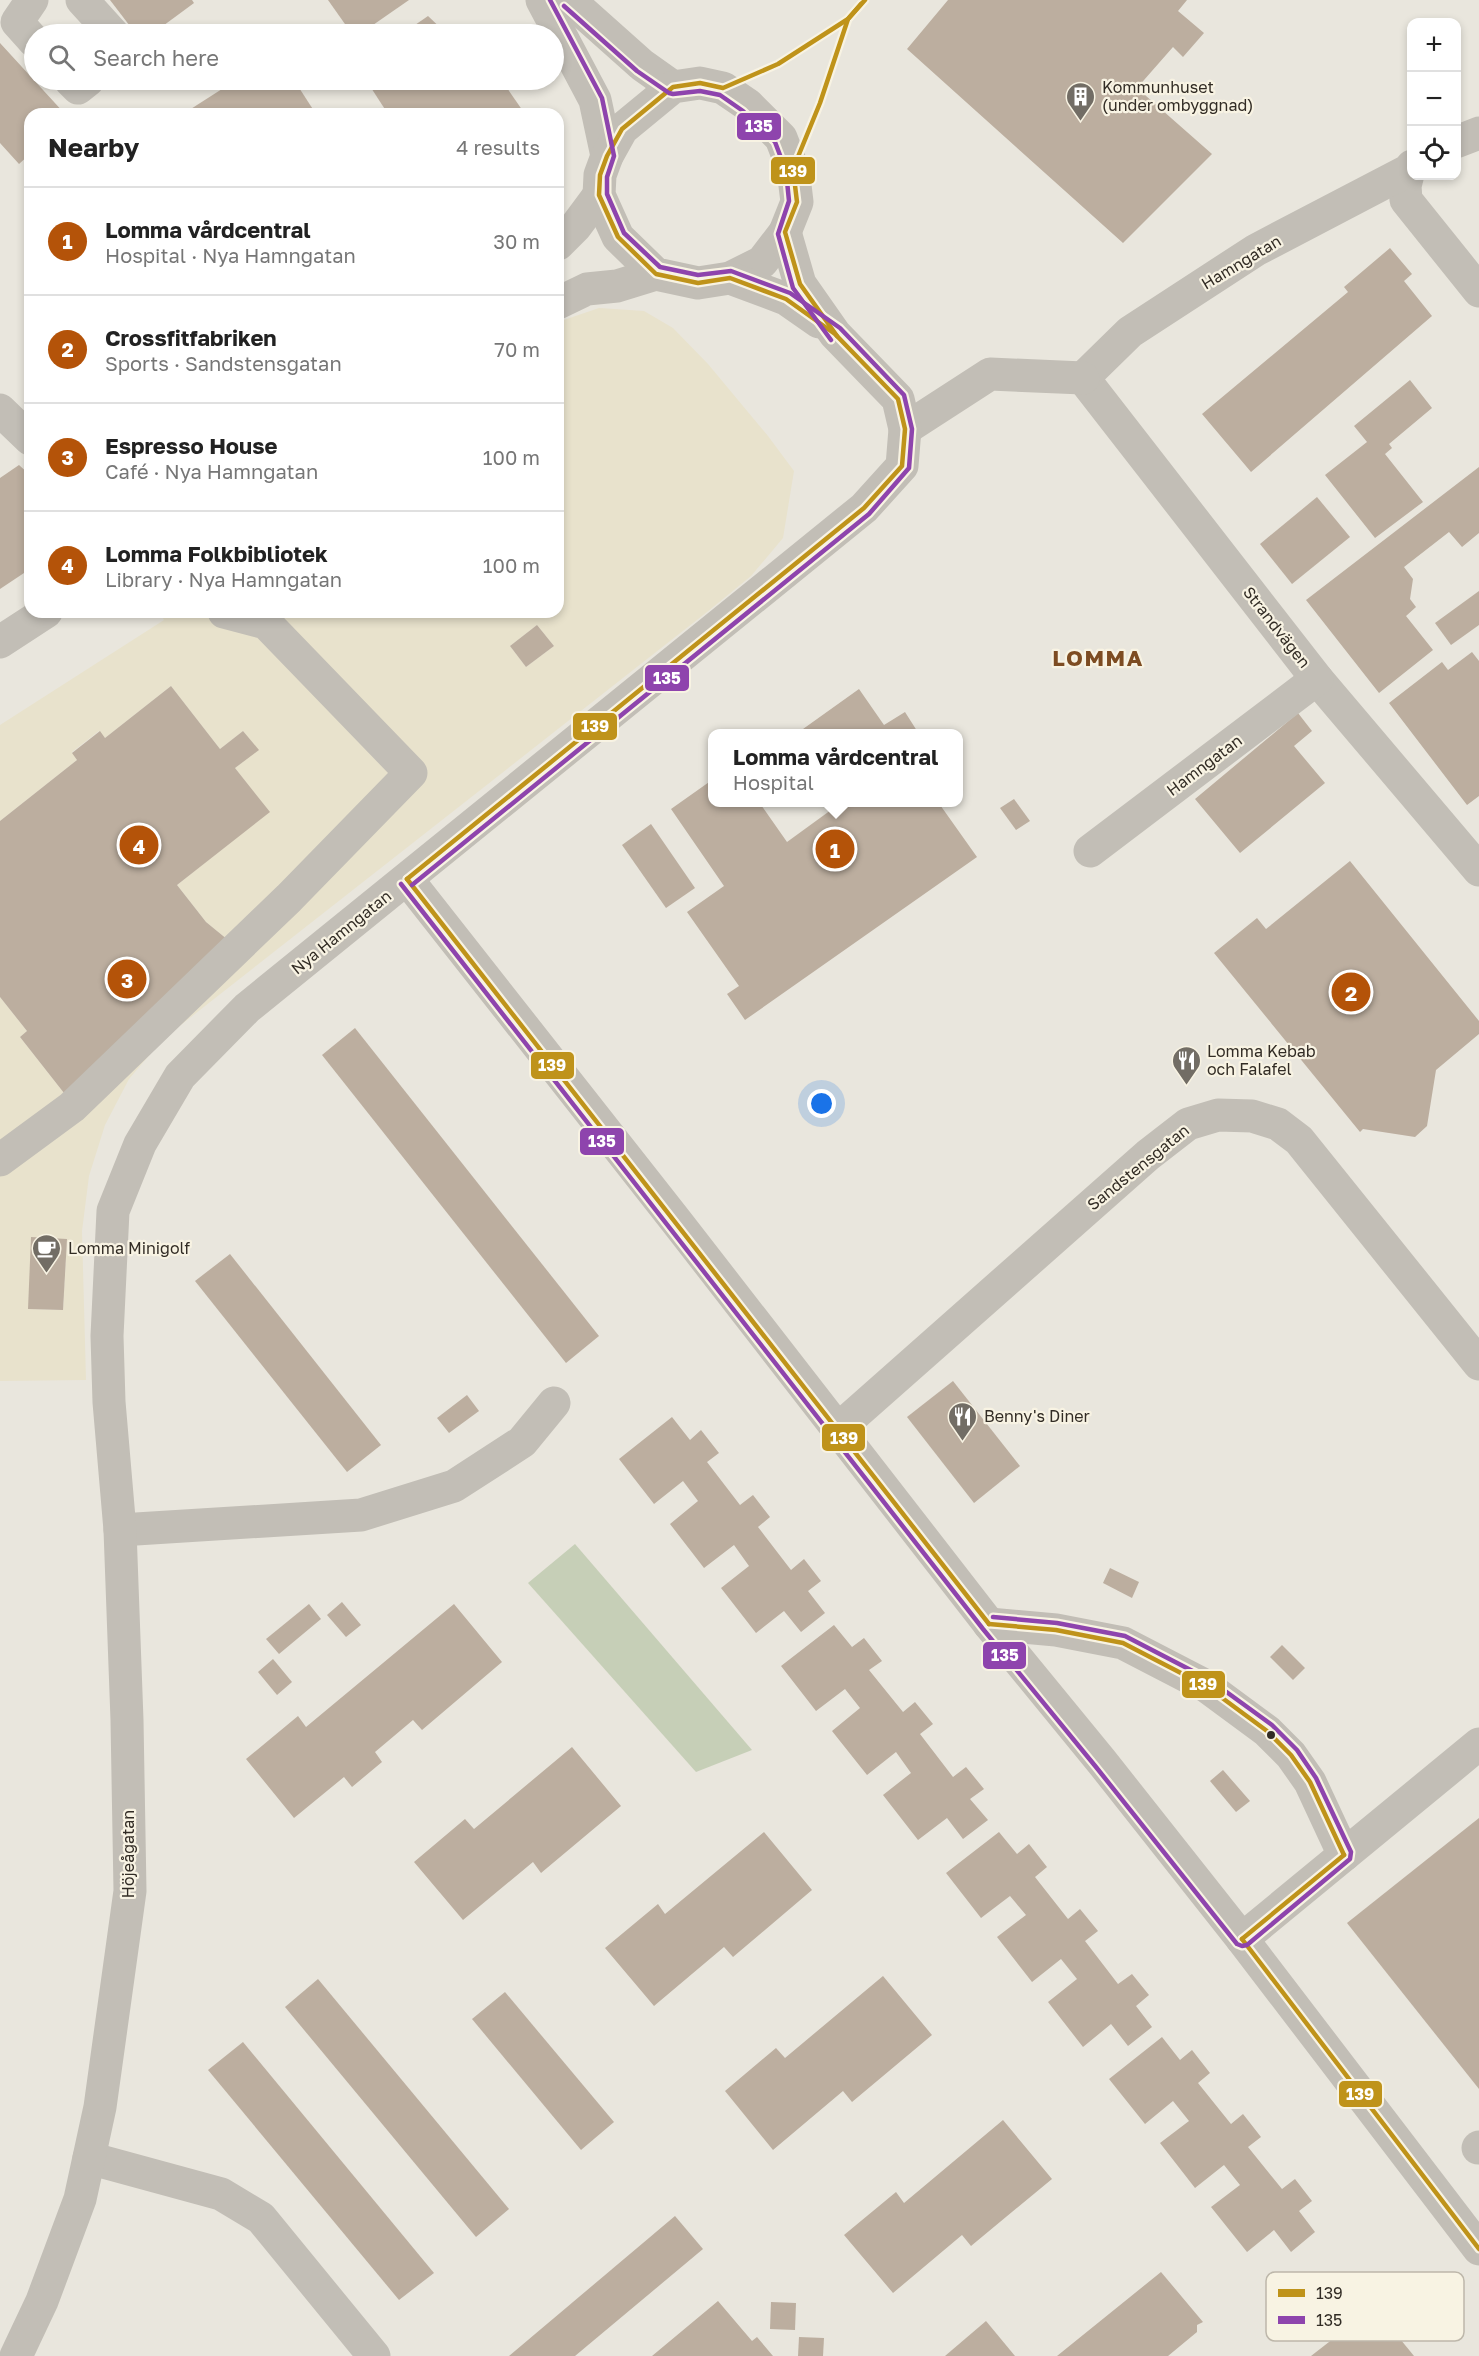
<!DOCTYPE html>
<html lang="en">
<head>
<meta charset="utf-8">
<style>
  body { margin:0; font-family:"Golos Text",sans-serif; background:#f6f6f6; color:#222 }
  .controls { position:absolute; right:18px; top:18px; display:grid; overflow:hidden; border-radius:12px; box-shadow:0 3px 9px #0003 }
  .controls button { width:54px; height:54px; display:grid; place-items:center; padding:0; border:0; border-bottom:2px solid #e0e0e0; background:#fff; color:#222; font:30px sans-serif }
  .you { position:absolute; left:822px; top:1104px; width:21px; height:21px; margin:-15px; border:4px solid #fff; border-radius:50%; background:#1a73e8; box-shadow:0 0 0 9px #1a73e833 }
  .badge { display:grid; place-items:center; width:39px; height:39px; border-radius:50%; background:#b45309; color:#fff; font-size:20px; font-weight:700 }
  .pin { position:absolute; translate:-50% -50%; border:3px solid #fff; box-shadow:0 2px 6px #0006 }
  .popup { position:absolute; left:708px; top:729px; width:255px; height:78px; box-sizing:border-box; display:grid; place-content:center; border-radius:12px; background:#fff; filter:drop-shadow(0 2px 4px #0005); font-size:20px; white-space:nowrap; color:#767676 }
  .popup b { font-size:22px; color:#222 }
  .popup::after { content:''; position:absolute; left:50%; top:100%; margin-left:-12px; border:12px solid transparent; border-top-color:#fff }
  .list { margin:0; padding:0; list-style:none }
  h2 { display:flex; justify-content:space-between; align-items:center; height:78px; margin:0; padding:0 24px; font-size:26px }
  h2 small { font-size:20px; font-weight:400; color:#767676 }
  .list li { display:grid; grid-template-columns:39px 1fr auto; gap:18px; align-items:center; box-sizing:border-box; height:108px; padding:0 24px; border-top:2px solid #e0e0e0 }
  .list b { display:block; font-size:22px; white-space:nowrap }
  .list p { margin:0; font-size:20px; white-space:nowrap; color:#767676 }
  .list em { font-size:20px; font-style:normal; color:#767676 }
  .icon { flex:none; width:33px; height:33px; fill:none; stroke:currentColor; stroke-width:2; stroke-linecap:round; stroke-linejoin:round }
  .map { position:relative; flex:none; width:1479px; height:2356px; overflow:hidden }
  .search { position:absolute; background:#fff; box-shadow:0 3px 9px #0003; left:24px; top:24px; width:540px; height:66px; display:flex; align-items:center; gap:15px; box-sizing:border-box; padding:0 21px; border-radius:33px; color:#767676; font-size:22px }
  .panel { position:absolute; background:#fff; box-shadow:0 3px 9px #0003; left:24px; top:108px; width:540px; height:510px; border-radius:18px }
  .map>svg:first-child { display:block }
  .green { fill:#c6cfb7 }
  .plaza { fill:#e8e2cc; fill-rule:evenodd }
  .building { fill:#bcae9f }
  .lines { fill:none; stroke-linecap:round; stroke-linejoin:round }
  .minor { stroke:#c2beb6; stroke-width:33 }
  .bus-1-casing { stroke:#f8f3e3; stroke-width:9 }
  .bus-2-casing { stroke:#f8f3e3; stroke-width:9 }
  .bus-1 { stroke:#bf931a; stroke-width:4.5 }
  .bus-2 { stroke:#8e44ad; stroke-width:4.5 }
  .bus-dot { fill:#322c25; stroke:#f8f3e3; stroke-width:2 }
  .labels { text-anchor:middle; stroke-width:4.5; stroke-linejoin:round; paint-order:stroke }
  .poi-label { font-size:16px; fill:#322c25; stroke:#f8f3e3; text-anchor:start }
  .street-label { font-size:16px; fill:#322c25; stroke:#f8f3e3 }
  .district-label { font-size:22px; font-weight:bold; letter-spacing:1.5px; fill:#7d4c22; stroke:#f8f3e3 }
  .key { fill:#f8f3e3; stroke:#bdb7aa; stroke-width:1.5 }
  .key-label { font-size:16px; fill:#322c25 }
  .line-badge { stroke:#f8f3e3; stroke-width:2 }
  .badge-label { font-size:16px; text-anchor:middle; font-weight:bold; fill:#fff }
</style>
</head>
<body>
<div class="map">
<svg width="1479" height="2356" viewBox="0 0 1479 2356">
  <rect width="100%" height="100%" fill="#e9e6dd"/>
  <!-- green -->
  <path class="green" d="M575,1544L752,1750L696,1772L528,1583Z"/>
  <!-- plaza -->
  <path class="plaza" d="M599,308L644,311L673,328L708,364L768,436L794,471L783,538L751,576L707,612L163,1039L129,1079L105,1125L89,1176L82,1231L86,1380L0,1381V997L27,1031L20,1037L64,1093L228,940L206,922L177,885L269,812L235,768L258,750L243,731L220,749L171,686L105,738L99,731L72,752L77,760L0,821V725L164,620L159,612H558V322ZM537,625L554,646L526,667L510,646ZM67,1239L63,1310L28,1309Z"/>
  <!-- building -->
  <g class="building">
    <path d="M110,0H192L194,3L152,34H136Z"/>
    <path d="M328,0H409L360,34H352Z"/>
    <path d="M948,0H1187L1178,11L1204,33L1183,57L1173,47L1137,88L1212,154L1123,243L907,49Z"/>
    <path d="M428,16L447,34H402Z"/>
    <path d="M0,43L65,114H30V154L19,164L0,143Z"/>
    <path d="M236,80H294L316,114H183Z"/>
    <path d="M366,80H496L507,88L525,114H388Z"/>
    <path d="M1390,248L1412,274L1404,281L1432,316L1251,472L1202,414L1348,292L1344,287Z"/>
    <path d="M1410,380L1432,408L1389,444L1392,448L1385,454L1423,502L1375,538L1325,475L1367,442L1354,426Z"/>
    <path d="M19,465L30,475V569L0,589V478Z"/>
    <path d="M1479,467V533L1462,547L1449,532L1404,567L1413,579L1410,599L1416,607L1406,616L1433,650L1379,693L1306,600Z"/>
    <path d="M1317,497L1350,537L1292,584L1260,544Z"/>
    <path d="M1479,591V625L1451,645L1435,623Z"/>
    <path d="M537,625L554,646L526,667L510,646Z"/>
    <path d="M1472,652L1479,661V796L1467,805L1389,703L1442,662L1448,670Z"/>
    <path d="M171,686L220,749L243,731L259,750L235,768L270,812L177,885L206,922L228,940L64,1093L20,1037L27,1031L0,997V821L77,760L72,753L100,731L105,738Z"/>
    <path d="M859,689L884,725L905,712L919,734H796Z"/>
    <path d="M1298,713L1312,731L1294,746L1325,783L1240,853L1195,799Z"/>
    <path d="M712,780V802H759L787,842L842,802H938L977,857L745,1020L727,994L739,986L687,912L724,886L671,809Z"/>
    <path d="M1014,799L1030,821L1016,830L1000,808Z"/>
    <path d="M651,824L695,888L666,908L622,845Z"/>
    <path d="M1350,861L1479,1021V1034L1436,1070L1427,1126L1415,1137L1363,1129L1360,1132L1214,953L1257,918L1266,929Z"/>
    <path d="M355,1028L599,1336L566,1363L322,1055Z"/>
    <path d="M31,1237L67,1239L63,1310L28,1309Z"/>
    <path d="M230,1254L381,1445L347,1472L195,1281Z"/>
    <path d="M953,1381L1020,1466L974,1503L907,1417Z"/>
    <path d="M467,1395L479,1411L449,1433L437,1418Z"/>
    <path d="M672,1417L690,1440L701,1430L719,1453L707,1462L740,1505L753,1495L770,1517L758,1527L791,1570L804,1559L821,1581L808,1591L825,1613L801,1632L784,1611L756,1633L721,1588L749,1566L734,1545L704,1568L670,1524L698,1501L683,1481L654,1504L619,1459Z"/>
    <path d="M1110,1568L1139,1582L1132,1598L1103,1583Z"/>
    <path d="M342,1602L361,1625L346,1637L327,1615Z"/>
    <path d="M309,1604L321,1619L279,1654L266,1639Z"/>
    <path d="M454,1604L502,1662L422,1730L413,1720L375,1752L382,1762L352,1787L344,1777L294,1818L246,1759L298,1716L306,1727Z"/>
    <path d="M834,1625L852,1647L864,1638L882,1661L869,1670L903,1712L915,1702L933,1724L920,1734L953,1777L966,1767L984,1789L970,1799L988,1820L963,1839L947,1818L918,1840L883,1795L911,1773L896,1752L867,1775L832,1731L860,1708L845,1689L816,1711L781,1666Z"/>
    <path d="M1282,1645L1305,1668L1293,1680L1270,1657Z"/>
    <path d="M273,1659L292,1682L277,1695L258,1672Z"/>
    <path d="M572,1747L621,1806L541,1873L533,1862L463,1920L414,1862L465,1819L474,1829Z"/>
    <path d="M1223,1770L1250,1801L1236,1812L1210,1781Z"/>
    <path d="M1479,1818V2089L1347,1923Z"/>
    <path d="M764,1832L812,1890L733,1957L724,1947L654,2006L605,1948L658,1904L665,1914Z"/>
    <path d="M999,1832L1017,1854L1029,1844L1047,1867L1035,1877L1068,1919L1080,1909L1098,1931L1085,1941L1118,1984L1132,1974L1149,1995L1136,2006L1152,2027L1128,2046L1111,2024L1083,2047L1048,2002L1077,1979L1061,1959L1032,1982L997,1937L1026,1915L1010,1896L981,1918L946,1873Z"/>
    <path d="M883,1976L932,2035L852,2102L843,2091L773,2150L725,2091L776,2048L785,2058Z"/>
    <path d="M318,1979L509,2209L476,2237L285,2007Z"/>
    <path d="M505,1992L614,2122L581,2150L472,2019Z"/>
    <path d="M1162,2037L1180,2060L1192,2050L1210,2073L1198,2083L1231,2124L1243,2114L1261,2137L1248,2147L1282,2189L1295,2179L1312,2201L1299,2211L1315,2232L1291,2252L1274,2230L1247,2252L1211,2207L1240,2185L1224,2165L1195,2188L1160,2143L1189,2121L1173,2101L1145,2124L1109,2079Z"/>
    <path d="M243,2042L434,2273L399,2300L208,2070Z"/>
    <path d="M1003,2120L1052,2179L971,2246L962,2235L893,2293L844,2235L896,2192L904,2203Z"/>
    <path d="M675,2216L703,2249L575,2356H509Z"/>
    <path d="M1161,2272L1203,2322L1197,2325V2332L1168,2356H1057Z"/>
    <path d="M718,2301L752,2341L757,2337L773,2356H652Z"/>
    <path d="M771,2302L796,2303L795,2330L770,2329Z"/>
    <path d="M1374,2307L1414,2356H1311Z"/>
    <path d="M986,2321L1015,2356H945Z"/>
    <path d="M799,2337L824,2338L823,2356H798Z"/>
  </g>
  <g class="lines">
    <!-- minor -->
    <g class="minor">
      <path d="M32,0L17,22L34,41"/>
      <path d="M82,0L113,34"/>
      <path d="M542,0L595,100L607,156"/>
      <path d="M569,0L642,65L673,87"/>
      <path d="M70,80L78,88L88,80"/>
      <path d="M700,83L723,88L748,105L781,138L793,169L797,202L785,232L762,262L730,278L698,283L656,274L618,237L599,195L600,175L607,156L622,129L673,87Z"/>
      <path d="M1456,142L1479,133"/>
      <path d="M1409,170L1405,186L1406,200L1479,291"/>
      <path d="M558,244L576,226L599,195"/>
      <path d="M730,278L786,299L819,322"/>
      <path d="M558,303L587,289L617,286L656,274"/>
      <path d="M1083,378L1317,679L1479,870"/>
      <path d="M1083,378L1130,332L1256,250L1409,170L1412,166"/>
      <path d="M0,410L30,439"/>
      <path d="M905,429L990,374L1083,378"/>
      <path d="M0,642L46,612"/>
      <path d="M1090,851L1317,679"/>
      <path d="M407,879L676,1221L989,1624L1102,1762L1242,1939L1479,2249"/>
      <path d="M0,1160L72,1107L289,898L411,773L266,623L224,612"/>
      <path d="M837,1430L1148,1155L1188,1124L1218,1115L1252,1116L1278,1124L1299,1140L1479,1364"/>
      <path d="M120,1530L361,1515L454,1486L522,1442L554,1403"/>
      <path d="M989,1624L1056,1630L1123,1643L1206,1686L1267,1731L1291,1755L1310,1782L1344,1855"/>
      <path d="M1242,1939L1479,1744"/>
      <path d="M1478,2148L1479,2147"/>
      <path d="M89,2158L221,2194L261,2218L374,2356"/>
      <path d="M16,2356L42,2301L80,2199L100,2107L130,1891L127,1720L120,1530L109,1402L107,1336L113,1211L140,1144L180,1076L247,1008L864,508L902,466L905,429L898,399L835,334L800,284L785,232"/>
    </g>
    <defs>
      <g id="bus-1">
        <path d="M837,336L800,284L785,232L797,202L793,169L820,103L848,19L861,4"/>
        <path d="M407,879L864,508L902,466L905,429L898,399L835,334L786,299L730,278L698,283L656,274L618,237L599,195L600,175L607,156L622,129L673,87L700,83L723,88L778,64L848,19L865,0"/>
        <path d="M407,879L989,1624"/>
        <path d="M989,1624L1056,1630L1123,1643L1206,1686L1267,1731L1291,1755L1310,1782L1344,1855"/>
        <path d="M1242,1939L1479,2249"/>
        <path d="M1242,1939L1344,1855"/>
      </g>
      <g id="bus-2">
        <path d="M564,6L637,71L669,93L673,94L700,91L720,95L743,111L775,142L786,171L789,201L778,234L793,288L831,340"/>
        <path d="M401,884L983,1629L1096,1767L1237,1944L1242,1946L1247,1945L1350,1859L1351,1852L1316,1778L1297,1750L1272,1725L1210,1680L1125,1636L1057,1623L993,1617"/>
        <path d="M412,885L869,514L909,468L912,429L904,395L840,328L790,293L731,271L698,275L660,267L624,233L607,194V177L614,156L602,98L550,0"/>
      </g>
    </defs>
    <!-- bus-1 casing -->
    <use href="#bus-1" class="bus-1-casing"/>
    <!-- bus-2 casing -->
    <use href="#bus-2" class="bus-2-casing"/>
    <!-- bus-1 -->
    <use href="#bus-1" class="bus-1"/>
    <!-- bus-2 -->
    <use href="#bus-2" class="bus-2"/>
  </g>
  <!-- icons -->
  <defs>
    <symbol id="building-pin" viewBox="-11 -11 22 30"><path d="M0 17L-7.5 6A9.5 9.5 0 1 1 7.5 6Z" fill="#726d65" stroke="#f8f3e3"/><path d="M-4-6H4V6H1V3H-1V6H-4ZM-2.5-4.3h1.7v1.8h-1.7ZM.8-4.3h1.7v1.8H.8ZM-2.5-1h1.7V.8h-1.7ZM.8-1h1.7V.8H.8Z" fill="#fff"/></symbol>
    <symbol id="restaurant-pin" viewBox="-11 -11 22 30"><path d="M0 17L-7.5 6A9.5 9.5 0 1 1 7.5 6Z" fill="#726d65" stroke="#f8f3e3"/><path d="M-5-6h1v4h1v-4h1v4h1v-4h1v5L-1.5 .5V6h-2V.5L-5-1ZM5-6V6H3V1.5H1.5Q1.5-4 5-6Z" fill="#fff"/></symbol>
    <symbol id="cafe-pin" viewBox="-11 -11 22 30"><path d="M0 17L-7.5 6A9.5 9.5 0 1 1 7.5 6Z" fill="#726d65" stroke="#f8f3e3"/><path d="M-5.5-4.5H6V0H3Q3 3.5 0 3.5H-2.5Q-5.5 3.5-5.5 0ZM3-3.2v2h1.7v-2ZM-6 4.5H4V6H-6Z" fill="#fff"/></symbol>
  </defs>
  <g fill-rule="evenodd">
    <use href="#building-pin" x="1064" y="80" width="33" height="45"/>
    <use href="#restaurant-pin" x="1170" y="1044" width="33" height="45"/>
    <use href="#cafe-pin" x="30" y="1232" width="33" height="45"/>
    <use href="#restaurant-pin" x="946" y="1400" width="33" height="45"/>
  </g>
  <!-- markers -->
  <circle class="bus-dot" cx="1271" cy="1735" r="5"/>
  <g class="labels">
    <!-- poi labels -->
    <g class="poi-label">
      <text x="1102" y="93">Kommunhuset<tspan x="1102" dy="18">(under ombyggnad)</tspan></text>
      <text x="1207" y="1057">Lomma Kebab<tspan x="1207" dy="18">och Falafel</tspan></text>
      <text x="68" y="1254">Lomma Minigolf</text>
      <text x="984" y="1422">Benny's Diner</text>
    </g>
    <!-- street labels -->
    <g class="street-label">
      <text transform="translate(1241 262) rotate(-31)" y="6">Hamngatan</text>
      <text transform="translate(1277 627) rotate(52)" y="6">Strandvägen</text>
      <text transform="translate(1204 765) rotate(-37)" y="6">Hamngatan</text>
      <text transform="translate(341 932) rotate(-39)" y="6">Nya Hamngatan</text>
      <text transform="translate(1138 1167) rotate(-39)" y="6">Sandstensgatan</text>
      <text transform="translate(128 1854) rotate(-90)" y="6">Höjeågatan</text>
    </g>
    <!-- district labels -->
    <g class="district-label">
      <text x="1098" y="666">LOMMA</text>
    </g>
  </g>
  <!-- legend -->
  <rect x="1266" y="2272" width="198" height="69" rx="9" class="key"/>
  <rect x="1278" y="2289" width="27" height="8" fill="#bf931a"/>
  <rect x="1278" y="2316" width="27" height="8" fill="#8e44ad"/>
  <g class="key-label">
    <text x="1316" y="2299">139</text>
    <text x="1316" y="2326">135</text>
  </g>
  <g class="line-badge">
    <rect x="736" y="112" width="46" height="29" rx="6" fill="#8e44ad"/>
    <rect x="770" y="156" width="46" height="29" rx="6" fill="#bf931a"/>
    <rect x="644" y="664" width="46" height="28" rx="6" fill="#8e44ad"/>
    <rect x="572" y="712" width="46" height="29" rx="6" fill="#bf931a"/>
    <rect x="530" y="1051" width="45" height="29" rx="6" fill="#bf931a"/>
    <rect x="579" y="1127" width="46" height="29" rx="6" fill="#8e44ad"/>
    <rect x="821" y="1423" width="45" height="29" rx="6" fill="#bf931a"/>
    <rect x="982" y="1641" width="45" height="29" rx="6" fill="#8e44ad"/>
    <rect x="1181" y="1670" width="45" height="29" rx="6" fill="#bf931a"/>
    <rect x="1338" y="2080" width="45" height="28" rx="6" fill="#bf931a"/>
  </g>
  <g class="badge-label">
    <text x="759" y="132">135</text>
    <text x="793" y="177">139</text>
    <text x="667" y="684">135</text>
    <text x="595" y="732">139</text>
    <text x="552" y="1071">139</text>
    <text x="602" y="1147">135</text>
    <text x="844" y="1444">139</text>
    <text x="1005" y="1661">135</text>
    <text x="1203" y="1690">139</text>
    <text x="1360" y="2100">139</text>
  </g>
</svg>
<div class="controls">
<button>+</button>
<button>−</button>
<button><svg class="icon" aria-label="locate" viewBox="0 0 24 24"><circle cx="12" cy="12" r="6"/><path d="M12 2v4M12 18v4M2 12h4M18 12h4"/></svg></button>
</div>
<div class="you"></div>
<div class="pin badge" style="left:835px;top:849px">1</div>
<div class="popup"><b>Lomma vårdcentral</b>Hospital</div>
<div class="pin badge" style="left:1351px;top:992px">2</div>
<div class="pin badge" style="left:127px;top:979px">3</div>
<div class="pin badge" style="left:139px;top:845px">4</div>
<div class="search"><svg class="icon" aria-label="search" viewBox="0 0 24 24"><circle cx="10" cy="10" r="6"/><path d="M15 15l6 6"/></svg>Search here</div>
<section class="panel">
<h2>Nearby<small>4 results</small></h2>
<ul class="list">
<li><span class="badge">1</span><div><b>Lomma vårdcentral</b><p>Hospital · Nya Hamngatan</p></div><em>30 m</em></li>
<li><span class="badge">2</span><div><b>Crossfitfabriken</b><p>Sports · Sandstensgatan</p></div><em>70 m</em></li>
<li><span class="badge">3</span><div><b>Espresso House</b><p>Café · Nya Hamngatan</p></div><em>100 m</em></li>
<li><span class="badge">4</span><div><b>Lomma Folkbibliotek</b><p>Library · Nya Hamngatan</p></div><em>100 m</em></li>
</ul>
</section>
</div>
</body>
</html>
